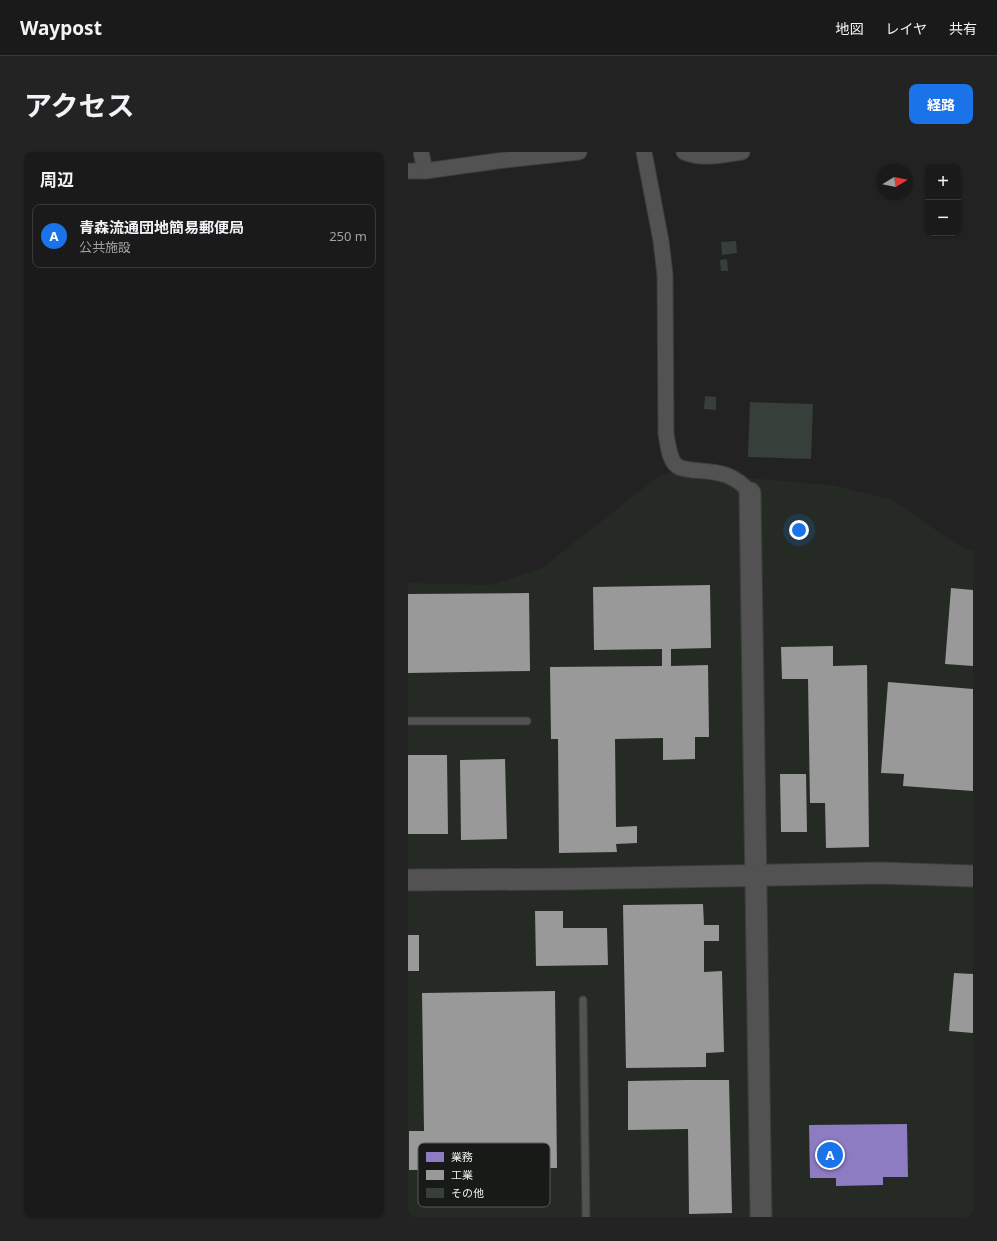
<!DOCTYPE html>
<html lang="ja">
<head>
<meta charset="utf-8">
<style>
  body { margin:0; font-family:"Noto Sans","Noto Sans JP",sans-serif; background:#232323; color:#f1f3f6 }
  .controls { position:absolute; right:12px; top:12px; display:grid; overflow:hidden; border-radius:8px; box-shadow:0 1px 3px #0004 }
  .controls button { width:36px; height:36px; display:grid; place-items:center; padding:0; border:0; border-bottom:1px solid #383839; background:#1a1a1a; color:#f1f3f6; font:20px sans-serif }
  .compass { position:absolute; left:469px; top:12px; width:36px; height:36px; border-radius:50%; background:#1a1a1a; box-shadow:0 1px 3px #0004; rotate:80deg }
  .you { position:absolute; left:391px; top:378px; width:14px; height:14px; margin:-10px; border:3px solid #fff; border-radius:50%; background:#1a73e8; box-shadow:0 0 0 6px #1a73e833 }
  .badge { display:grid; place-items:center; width:26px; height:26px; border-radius:50%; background:#1a73e8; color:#fff; font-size:13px; font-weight:700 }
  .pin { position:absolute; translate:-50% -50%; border:2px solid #fff; box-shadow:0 1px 4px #0006 }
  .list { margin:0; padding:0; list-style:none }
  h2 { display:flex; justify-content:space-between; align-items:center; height:52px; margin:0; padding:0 16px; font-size:17px }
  h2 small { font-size:13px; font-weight:400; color:#9fa1a2 }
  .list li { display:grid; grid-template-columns:26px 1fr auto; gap:12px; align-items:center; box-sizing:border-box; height:64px; margin:0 8px 8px; padding:0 8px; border:1px solid #383839; border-radius:8px }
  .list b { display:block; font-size:15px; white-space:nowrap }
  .list p { margin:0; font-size:13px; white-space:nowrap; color:#9fa1a2 }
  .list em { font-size:13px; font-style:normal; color:#9fa1a2 }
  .map { position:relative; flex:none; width:565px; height:1065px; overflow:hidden; border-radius:8px }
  header { display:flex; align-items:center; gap:24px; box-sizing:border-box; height:56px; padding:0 20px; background:#1a1a1a; border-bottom:1px solid #383839 }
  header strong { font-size:19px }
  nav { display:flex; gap:22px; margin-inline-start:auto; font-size:14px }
  .intro { display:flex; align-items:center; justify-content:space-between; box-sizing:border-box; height:96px; padding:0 24px }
  h1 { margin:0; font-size:28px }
  .button { padding:10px 18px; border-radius:8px; background:#1a73e8; color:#fff; font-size:14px; font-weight:700 }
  main { display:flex; gap:24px; padding:0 24px }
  aside { flex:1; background:#1a1a1a; border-radius:8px; box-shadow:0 1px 3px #0004 }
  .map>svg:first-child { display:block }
  .built { fill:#252b24 }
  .offices { fill:#8e7cc3 }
  .industry { fill:#999 }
  .building { fill:#363f3a }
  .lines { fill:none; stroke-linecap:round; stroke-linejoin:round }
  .lane-casing { stroke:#3c3d3c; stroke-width:9 }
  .street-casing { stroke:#3c3d3c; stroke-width:17 }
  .secondary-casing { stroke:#3c3d3c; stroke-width:23 }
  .lane { stroke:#525252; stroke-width:7 }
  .street { stroke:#525252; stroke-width:15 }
  .secondary { stroke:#525252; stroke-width:21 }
  .key { fill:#181a18; stroke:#585a58; stroke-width:1 }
  .key-label { font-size:11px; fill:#eef0ee }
</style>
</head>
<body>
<header>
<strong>Waypost</strong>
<nav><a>地図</a><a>レイヤ</a><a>共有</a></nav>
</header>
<div class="intro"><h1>アクセス</h1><a class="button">経路</a></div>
<main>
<aside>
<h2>周辺<small></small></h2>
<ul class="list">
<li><span class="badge">A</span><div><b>青森流通団地簡易郵便局</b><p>公共施設</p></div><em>250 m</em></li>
</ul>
</aside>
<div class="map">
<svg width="565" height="1065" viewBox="0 0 565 1065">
  <rect width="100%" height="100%" fill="#222"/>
  <!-- built -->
  <path class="built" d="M269,320L423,333L485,348L548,392L565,399V1065H0V431L83,433L134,416L252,323Z"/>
  <!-- offices -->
  <path class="offices" d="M499,972L500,1025H475V1033L428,1034V1026H402L401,973Z"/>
  <!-- industry -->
  <g class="industry">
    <path d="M302,433L303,496L263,497V514L300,513L301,585H287V607L255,608V586L207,587L208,675L229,674V691L208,692L209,700L151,701L150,587H143L142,515L254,514V497L186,498L185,435Z"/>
    <path d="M543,436L565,438V514L537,512Z"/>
    <path d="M121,441L122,519L0,521V442Z"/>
    <path d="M425,494V514L459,513L461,695L418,696L417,651H402L400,527H374L373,495Z"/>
    <path d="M480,530L565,537V639L495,634L496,622L473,621Z"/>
    <path d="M0,603H39L40,682H0Z"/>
    <path d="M97,607L99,687L53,688L52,608Z"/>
    <path d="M372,622H398L399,680H373Z"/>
    <path d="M295,752L296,773H311V789H296V820L314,819L316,900L298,901V915L218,916L215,753Z"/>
    <path d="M127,759H155V776H199L200,813L128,814Z"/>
    <rect x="0" y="783" width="11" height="36"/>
    <path d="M546,821L565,822V881L541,879Z"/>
    <path d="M147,839L149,1016L1,1018V979H16L14,841Z"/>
    <path d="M279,928H321L324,1061L281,1062L280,977L220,978V929Z"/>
  </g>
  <!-- building -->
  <g class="building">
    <path d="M328,89L329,101L314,103L313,90Z"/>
    <path d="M319,107L320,119H313L312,108Z"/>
    <path d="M297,244L308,245V258L296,257Z"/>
    <path d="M342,250L405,252L403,307L340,305Z"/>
  </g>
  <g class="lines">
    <defs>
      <g id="lane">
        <path d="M0,569H119"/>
        <path d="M175,848L178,1065"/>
      </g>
      <g id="street">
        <path d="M236,0L253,89L257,123L258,282C260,292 261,308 269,314C273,317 279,317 284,318C308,320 326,320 342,341"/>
        <path d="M276,0C296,8 314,3 334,0"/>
        <path d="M0,19H17L13,0"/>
        <path d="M17,19L89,9L171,0"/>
      </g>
      <g id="secondary">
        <path d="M342,341L353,1065"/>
        <path d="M0,728L162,727L473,721L565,724"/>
      </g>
    </defs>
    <!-- lane casing -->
    <use href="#lane" class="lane-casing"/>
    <!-- street casing -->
    <use href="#street" class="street-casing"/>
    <!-- secondary casing -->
    <use href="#secondary" class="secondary-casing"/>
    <!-- lane -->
    <use href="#lane" class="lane"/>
    <!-- street -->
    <use href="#street" class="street"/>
    <!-- secondary -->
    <use href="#secondary" class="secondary"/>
  </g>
  <!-- legend -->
  <rect x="10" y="991" width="132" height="64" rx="6" class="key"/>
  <rect x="18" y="1000" width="18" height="10" fill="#8e7cc3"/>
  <rect x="18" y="1018" width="18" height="10" fill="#999"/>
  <rect x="18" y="1036" width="18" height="10" fill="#363f3a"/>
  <g class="key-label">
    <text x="43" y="1009">業務</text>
    <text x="43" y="1027">工業</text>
    <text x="43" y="1045">その他</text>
  </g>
</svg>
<div class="controls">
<button>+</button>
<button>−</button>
</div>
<svg class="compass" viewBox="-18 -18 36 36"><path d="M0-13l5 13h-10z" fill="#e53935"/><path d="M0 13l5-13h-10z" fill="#9fa1a2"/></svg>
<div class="you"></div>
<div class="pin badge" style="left:422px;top:1003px">A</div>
</div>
</main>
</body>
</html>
